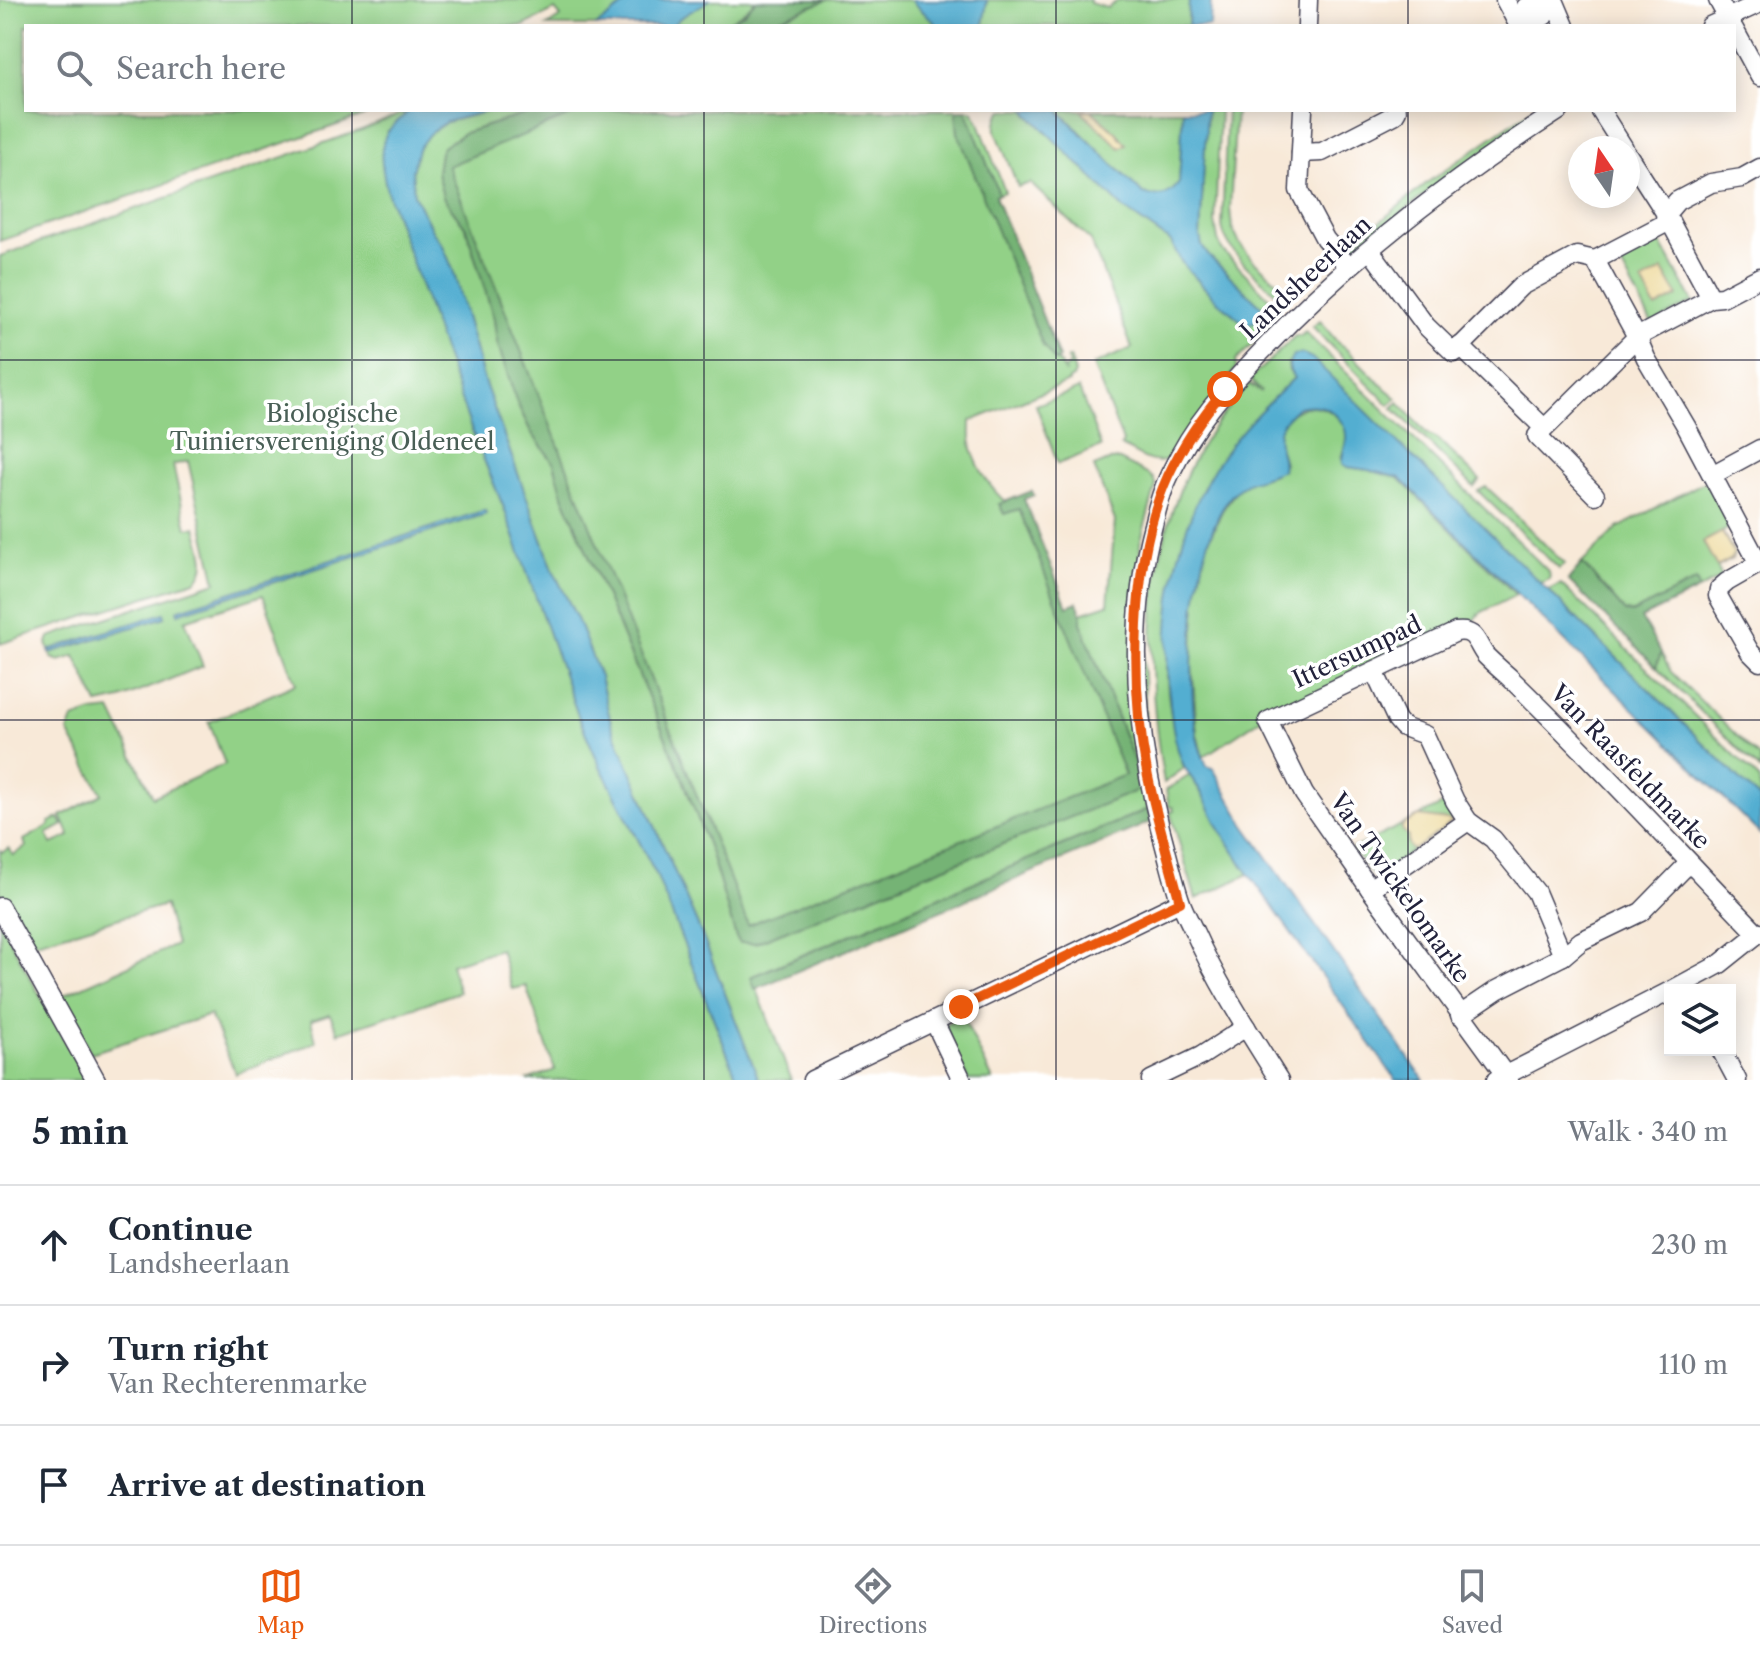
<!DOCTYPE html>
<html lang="en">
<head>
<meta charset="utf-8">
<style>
  body { margin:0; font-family:"Libre Caslon Text",serif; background:#f6f6f7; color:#1f2937 }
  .controls { position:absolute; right:24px; bottom:24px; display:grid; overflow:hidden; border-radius:0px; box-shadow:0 4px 20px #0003 }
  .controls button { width:72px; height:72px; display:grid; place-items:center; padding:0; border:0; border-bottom:2px solid #e0e1e3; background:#fff; color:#1f2937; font:40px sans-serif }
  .compass { position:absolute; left:1568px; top:136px; width:72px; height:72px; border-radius:50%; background:#fff; box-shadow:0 4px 20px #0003; rotate:347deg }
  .stop { position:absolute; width:24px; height:24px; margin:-18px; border:6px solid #ea580c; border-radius:50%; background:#fff }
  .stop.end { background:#ea580c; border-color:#fff; box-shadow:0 2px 8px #0008 }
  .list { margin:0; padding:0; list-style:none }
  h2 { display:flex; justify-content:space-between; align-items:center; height:104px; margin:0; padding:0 32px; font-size:34px }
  h2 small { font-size:26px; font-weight:400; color:#747a83 }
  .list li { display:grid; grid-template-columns:52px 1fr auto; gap:24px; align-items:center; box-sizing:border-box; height:120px; padding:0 32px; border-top:2px solid #e0e1e3 }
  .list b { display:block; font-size:30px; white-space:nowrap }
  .list p { margin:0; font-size:26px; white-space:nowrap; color:#747a83 }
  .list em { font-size:26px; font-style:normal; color:#747a83 }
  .icon { flex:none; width:44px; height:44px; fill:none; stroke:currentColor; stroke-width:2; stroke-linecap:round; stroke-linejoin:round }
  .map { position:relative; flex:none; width:1760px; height:1080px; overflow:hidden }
  .search { position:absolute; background:#fff; box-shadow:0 4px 20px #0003; left:24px; right:24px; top:24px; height:88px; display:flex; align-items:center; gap:20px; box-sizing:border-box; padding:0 28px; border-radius:0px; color:#747a83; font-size:30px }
  .sheet { height:464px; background:#fff }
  nav { display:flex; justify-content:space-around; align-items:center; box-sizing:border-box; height:112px; border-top:2px solid #e0e1e3; background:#fff; font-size:22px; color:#747a83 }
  nav a { display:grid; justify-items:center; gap:4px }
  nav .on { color:#ea580c }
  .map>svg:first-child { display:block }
  .green { fill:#92d187; stroke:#5a7a61; stroke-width:2; fill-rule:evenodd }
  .forest { fill:#75b374; stroke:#4c6a58; stroke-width:2 }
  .sand { fill:#eeda9e; stroke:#887e6c; stroke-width:2 }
  .water { fill:#53aed1; stroke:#3a6886; stroke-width:2 }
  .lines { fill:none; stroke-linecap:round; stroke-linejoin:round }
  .minor-casing { stroke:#424053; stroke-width:21 }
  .minor { stroke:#fff; stroke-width:18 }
  .route { stroke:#ea580c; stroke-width:10 }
  .grid { fill:none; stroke:#22223b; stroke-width:2; stroke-opacity:0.55 }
  .labels { text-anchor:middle; stroke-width:7; stroke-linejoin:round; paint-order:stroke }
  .street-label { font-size:24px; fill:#22223b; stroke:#fff }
  .park-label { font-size:24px; fill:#495f56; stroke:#fff }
</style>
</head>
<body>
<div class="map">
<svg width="1760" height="1080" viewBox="0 0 1760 1080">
  <rect width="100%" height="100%" fill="#fff"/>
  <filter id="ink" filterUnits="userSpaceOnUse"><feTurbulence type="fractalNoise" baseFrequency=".0125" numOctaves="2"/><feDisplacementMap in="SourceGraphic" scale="16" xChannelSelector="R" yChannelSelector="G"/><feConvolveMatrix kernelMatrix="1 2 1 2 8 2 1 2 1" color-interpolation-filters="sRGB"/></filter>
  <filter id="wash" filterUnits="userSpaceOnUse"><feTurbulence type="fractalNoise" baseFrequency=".006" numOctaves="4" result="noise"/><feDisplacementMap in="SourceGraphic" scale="32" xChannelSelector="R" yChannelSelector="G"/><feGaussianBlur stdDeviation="1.8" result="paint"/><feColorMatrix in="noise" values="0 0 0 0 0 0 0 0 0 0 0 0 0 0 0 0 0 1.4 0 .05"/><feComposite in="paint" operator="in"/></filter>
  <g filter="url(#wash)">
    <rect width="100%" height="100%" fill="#f8e9d8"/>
    <!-- green -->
    <g class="green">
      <path d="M0,0H681L642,26H547L561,17L555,10L523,26H26V110H374L363,116L0,241Z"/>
      <path d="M710,0H756C725,32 713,26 672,26L679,18Z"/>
      <path d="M806,0H911L938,26H738Z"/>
      <path d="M987,0H1090V3L1107,8L1119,0H1189L1188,26H983Z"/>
      <path d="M410,110L387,132V191L472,431L504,508L579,718L600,766L656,874L738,1080H527L555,1070L526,986L512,989L500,949L451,964L459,992L338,1033L330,1014L311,1020L316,1042L236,1074L210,1015L91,1053L59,997L176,945L165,905L29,944L0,894V850L2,852L9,848L13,855L26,847L24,840L50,825L49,822L59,818L63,825L47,834L52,844L70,836L61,816L102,794L68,732L73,719L93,712L111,710L153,797L225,764L209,722L296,684L263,595L185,620L203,666L121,699L98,704L75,656L59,661L52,658L50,653L165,617L163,614L49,650L47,643L49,637L216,582L188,461L173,465L187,528L196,527C200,545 212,567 195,581L0,644V256L364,129ZM484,511L485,514L178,613L177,610Z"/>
      <path d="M492,110H539L464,133L443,147V197L466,228L494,319L497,342L517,403L531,432L554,463L563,495L681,774L711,854L736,937L740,943H755L1134,792L1142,781L1081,623V613L1108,604L1115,521L1094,467L1111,460H1120L1149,475L1153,478L1156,486L1140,543L1148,809L752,976L791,1080H759L702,935L612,727L600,677L577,619L554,572L484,381L453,270L443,246L432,230L414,195L412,171L418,149L429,134L446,122Z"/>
      <path d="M559,110H961L1056,357L1066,374L1064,369L1070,366L1067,358L1070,357L1075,373L1073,378L1069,380V382L971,421C971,430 970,440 972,449C979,471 991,490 1009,505L1020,501L1130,780L746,935L442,159Z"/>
      <path d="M966,110H972L978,120L1005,192L999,194Z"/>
      <path d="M1003,110H1026L1028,114L1124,209L1171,242L1182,263L1214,298L1246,325L1262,307L1208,255L1202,246L1200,236L1207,110H1220L1215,222L1218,240L1222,250L1278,307L1271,315L1275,320L1236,361V368L1170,458C1155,469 1136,453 1121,446L1123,442L1093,365L1132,348L1091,241L1030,183L1018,187L996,131C995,122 997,117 1003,110Z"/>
      <path d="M1058,110H1183L1179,183C1169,197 1159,198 1143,194Z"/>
      <path d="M1227,110H1236L1230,209L1232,228L1240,244L1252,259L1291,294L1284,300C1264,282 1225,253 1222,226Z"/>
      <path d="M1531,110H1542L1449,175L1357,249L1353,244L1428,182Z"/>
      <path d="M1655,233L1693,302L1652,324L1616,255Z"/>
      <path d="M1320,321L1338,343L1344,347L1386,389L1397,398L1389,405L1312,327Z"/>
      <path d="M1305,332L1549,572L1550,579L1541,583L1288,363L1289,371L1295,377C1262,409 1229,440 1208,480C1187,518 1183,551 1177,592C1174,616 1168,641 1167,665C1166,699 1174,735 1184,768L1164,783C1140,643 1143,492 1249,384L1261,392L1250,379L1295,336H1301Z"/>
      <path d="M1079,389L1101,447L1058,464L1036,405Z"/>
      <path d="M1399,402L1427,434L1439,440L1480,480L1474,487L1393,408Z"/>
      <path d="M1310,406C1327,406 1347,419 1347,438C1346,444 1343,452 1341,458L1347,467L1368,470L1399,478L1516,595L1480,613L1470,625L1262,718L1203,757L1197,734L1192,663L1196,600L1206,547L1222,511L1236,491L1248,482L1275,474L1284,463C1282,455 1277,444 1277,436C1278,420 1296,408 1310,406Z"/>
      <path d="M1702,483H1707L1732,526L1722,532L1734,553L1732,559L1717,567L1722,577L1700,589L1695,582L1632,613L1625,612L1582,563L1618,528Z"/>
      <path d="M1486,487C1514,511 1538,539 1565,564L1559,569L1478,491Z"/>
      <path d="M1561,584L1760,780V799L1548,590Z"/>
      <path d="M1661,653L1671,672L1760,758V770L1656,667Z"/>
      <path d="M1190,775C1211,807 1227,842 1249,874L1196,899L1170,812L1174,811L1173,807H1169L1166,790Z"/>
      <path d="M1446,803L1454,821L1379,875L1372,874L1352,849Z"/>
      <path d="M0,922L86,1080H0Z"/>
      <path d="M962,1015L993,1080H968L945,1027L946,1024Z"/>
    </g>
    <!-- forest -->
    <g class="forest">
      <path d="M756,0H827L762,26H722L744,13Z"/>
      <path d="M539,110H584L448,166L748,925L1125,775L1019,509L1004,514L999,504L1032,491L1034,495L1024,499L1067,606L1077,602L1081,613V623L1142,782L1139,788L1134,792L755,943H740L736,937L711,854L681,774L563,495L554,463L531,432L517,403L497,342L494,319L466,228L443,197L437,172L440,152L443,147L464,133Z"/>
      <path d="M960,110H966L999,194L995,196L1059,358L1057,361H1055L1043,346L958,133L956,113Z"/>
      <path d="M1582,563L1625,612L1632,613L1696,581L1700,589L1641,618L1661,653L1656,667L1568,580Z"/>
      <path d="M1148,809L1151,822L755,989L751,977Z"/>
    </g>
    <!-- sand -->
    <g class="sand">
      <path d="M1081,110H1091L1117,133L1126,144L1120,148Z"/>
      <path d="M1663,270L1678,296L1656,308L1642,282Z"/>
      <path d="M1722,532L1734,553L1732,559L1717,567L1703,542Z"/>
      <path d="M1419,816L1454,821L1414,850L1411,849L1408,844V837L1402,830V825Z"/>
    </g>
    <!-- water -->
    <g class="water">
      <path d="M631,0H710L680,18L672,26H596Z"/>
      <path d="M911,0H987L983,26H938Z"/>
      <path d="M1189,0H1211L1210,26H1188Z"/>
      <path d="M410,110H492L446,122L429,134L418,149L412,171L414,195L432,230L443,246L453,270L484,381L554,572L577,619L600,677L612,727L702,935L759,1080H738L656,874L600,766L579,718L504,508L472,431L387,191C383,172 377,151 387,133C392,125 403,117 410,110Z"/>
      <path d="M1026,110H1058L1143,194C1159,198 1169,197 1179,183L1183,110H1207L1200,236L1202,246L1208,255L1262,307L1258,320L1246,325L1214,298L1182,263L1171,242L1124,209L1028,114Z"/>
      <path d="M1303,354L1312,358L1760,799V834L1400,478L1368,470L1347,467L1342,464C1341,454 1346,447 1346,438C1347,423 1332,408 1318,406C1312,405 1304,406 1298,407C1282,422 1275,427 1280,449C1282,457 1284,462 1282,470C1268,478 1250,478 1237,490C1191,531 1186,679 1197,737C1199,747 1203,757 1207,766L1213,768L1244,824L1424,1080H1396L1242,864C1236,853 1228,843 1222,833C1214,819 1208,804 1200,790C1194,781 1187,773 1183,764C1175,746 1172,725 1170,705C1161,624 1173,533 1217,464C1238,431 1266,405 1294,378C1288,369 1287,365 1293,355Z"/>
      <path d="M485,510L486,514L178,613L177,610Z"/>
      <path d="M164,613L165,617L50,653L49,650Z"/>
    </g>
  </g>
  <g filter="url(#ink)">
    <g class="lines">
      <defs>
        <g id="minor">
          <path d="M1505,0L1519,26"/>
          <path d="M1554,0L1565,26"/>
          <path d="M1718,0L1732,26"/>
          <path d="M1537,1L1544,4L1548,2L1551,7L1546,9L1544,16L1534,22L1528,17L1522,21L1520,17L1527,13L1526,7Z"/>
          <path d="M1307,26L1308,0"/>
          <path d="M1710,26L1760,3"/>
          <path d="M1734,29L1760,77"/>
          <path d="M1303,110L1299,190L1325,239L1349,267"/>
          <path d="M1600,110L1624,148"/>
          <path d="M1301,153L1322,152L1394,115L1397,110"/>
          <path d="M1628,155L1666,214L1711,298"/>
          <path d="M1370,250L1426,326L1454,353L1521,286L1577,256L1595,260L1664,224L1666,214L1677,201L1711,183L1742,178L1760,168"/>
          <path d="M1595,260L1637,337L1646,358L1686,426L1759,564"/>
          <path d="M1460,346L1544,428"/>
          <path d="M1712,475L1760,449"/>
          <path d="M1595,495L1537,436L1637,337L1711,298L1722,297L1760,277"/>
          <path d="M1760,563L1727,582L1719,589L1718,596L1750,652L1760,662"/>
          <path d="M1374,671L1397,720L1403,727L1425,735L1455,801L1468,821L1493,839L1536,892L1563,956"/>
          <path d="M1370,889L1468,821"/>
          <path d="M0,907L96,1080"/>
          <path d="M1672,990L1720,964L1760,932"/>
          <path d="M1460,1015L1497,990L1563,956L1581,941L1641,912L1689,863"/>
          <path d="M934,1021L962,1080"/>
          <path d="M1721,1050L1737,1080"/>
          <path d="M812,1080L1180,902"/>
          <path d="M1151,1080L1201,1056L1246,1027"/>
          <path d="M1279,1080C1249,1032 1218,985 1195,933C1190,922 1184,912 1180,900C1175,885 1171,869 1167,854C1137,747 1124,634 1153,525C1157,508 1162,490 1170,474C1195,421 1225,390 1264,349C1351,256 1453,179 1560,110"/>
          <path d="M1496,1080L1670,991"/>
          <path d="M1509,1080L1370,889L1304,794L1268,721L1456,632C1477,629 1476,644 1486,656C1493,663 1501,670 1509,677C1595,760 1675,848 1758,934"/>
        </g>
      </defs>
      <!-- minor casing -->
      <use href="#minor" class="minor-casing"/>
      <!-- minor -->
      <use href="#minor" class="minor"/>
    </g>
  </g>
  <g class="lines" filter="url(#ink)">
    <!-- route -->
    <path class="route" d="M961,1007L1180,902C1169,860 1157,819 1148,777C1130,688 1130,560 1168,476C1183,444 1203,415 1225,389"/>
  </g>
  <!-- grid -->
  <path class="grid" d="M352,0V26M704,0V26M1056,0V26M1408,0V26M352,110V1080M704,110V1080M1056,110V1080M1408,110V1080M0,360H1760M0,720H1760"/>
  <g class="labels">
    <!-- street labels -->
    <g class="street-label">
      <text transform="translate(1306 278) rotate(-43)" y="8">Landsheerlaan</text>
      <text transform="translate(1357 652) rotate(-25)" y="8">Ittersumpad</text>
      <text transform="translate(1630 767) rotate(46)" y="8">Van Raasfeldmarke</text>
      <text transform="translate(1400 888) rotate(55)" y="8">Van Twickelomarke</text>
    </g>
    <!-- park labels -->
    <g class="park-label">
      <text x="332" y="422">Biologische<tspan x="332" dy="28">Tuiniersvereniging Oldeneel</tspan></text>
    </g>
  </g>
</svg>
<div class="controls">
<button><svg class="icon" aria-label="layers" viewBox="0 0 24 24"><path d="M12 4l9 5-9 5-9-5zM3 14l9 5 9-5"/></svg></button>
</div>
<svg class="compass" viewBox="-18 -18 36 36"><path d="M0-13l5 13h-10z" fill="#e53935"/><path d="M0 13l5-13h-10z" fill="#747a83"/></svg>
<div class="stop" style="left:1225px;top:389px"></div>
<div class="stop end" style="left:961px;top:1007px"></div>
<div class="search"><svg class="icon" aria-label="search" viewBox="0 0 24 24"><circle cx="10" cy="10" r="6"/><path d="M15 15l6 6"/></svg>Search here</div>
</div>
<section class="sheet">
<h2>5 min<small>Walk · 340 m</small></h2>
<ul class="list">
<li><svg class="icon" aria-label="ahead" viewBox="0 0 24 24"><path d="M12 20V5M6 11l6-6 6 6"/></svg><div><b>Continue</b><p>Landsheerlaan</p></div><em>230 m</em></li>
<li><svg class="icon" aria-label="right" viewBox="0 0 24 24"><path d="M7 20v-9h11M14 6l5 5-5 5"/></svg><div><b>Turn right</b><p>Van Rechterenmarke</p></div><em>110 m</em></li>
<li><svg class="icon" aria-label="arrive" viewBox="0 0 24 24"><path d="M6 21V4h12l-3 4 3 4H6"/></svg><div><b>Arrive at destination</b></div></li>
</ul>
</section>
<nav>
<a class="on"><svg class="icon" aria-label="map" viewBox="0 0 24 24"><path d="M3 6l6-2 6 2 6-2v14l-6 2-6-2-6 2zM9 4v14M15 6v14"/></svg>Map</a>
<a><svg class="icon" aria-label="directions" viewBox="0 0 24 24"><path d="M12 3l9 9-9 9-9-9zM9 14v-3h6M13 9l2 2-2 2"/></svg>Directions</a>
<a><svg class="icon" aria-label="saved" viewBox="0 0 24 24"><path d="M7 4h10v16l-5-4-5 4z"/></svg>Saved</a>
</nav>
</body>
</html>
